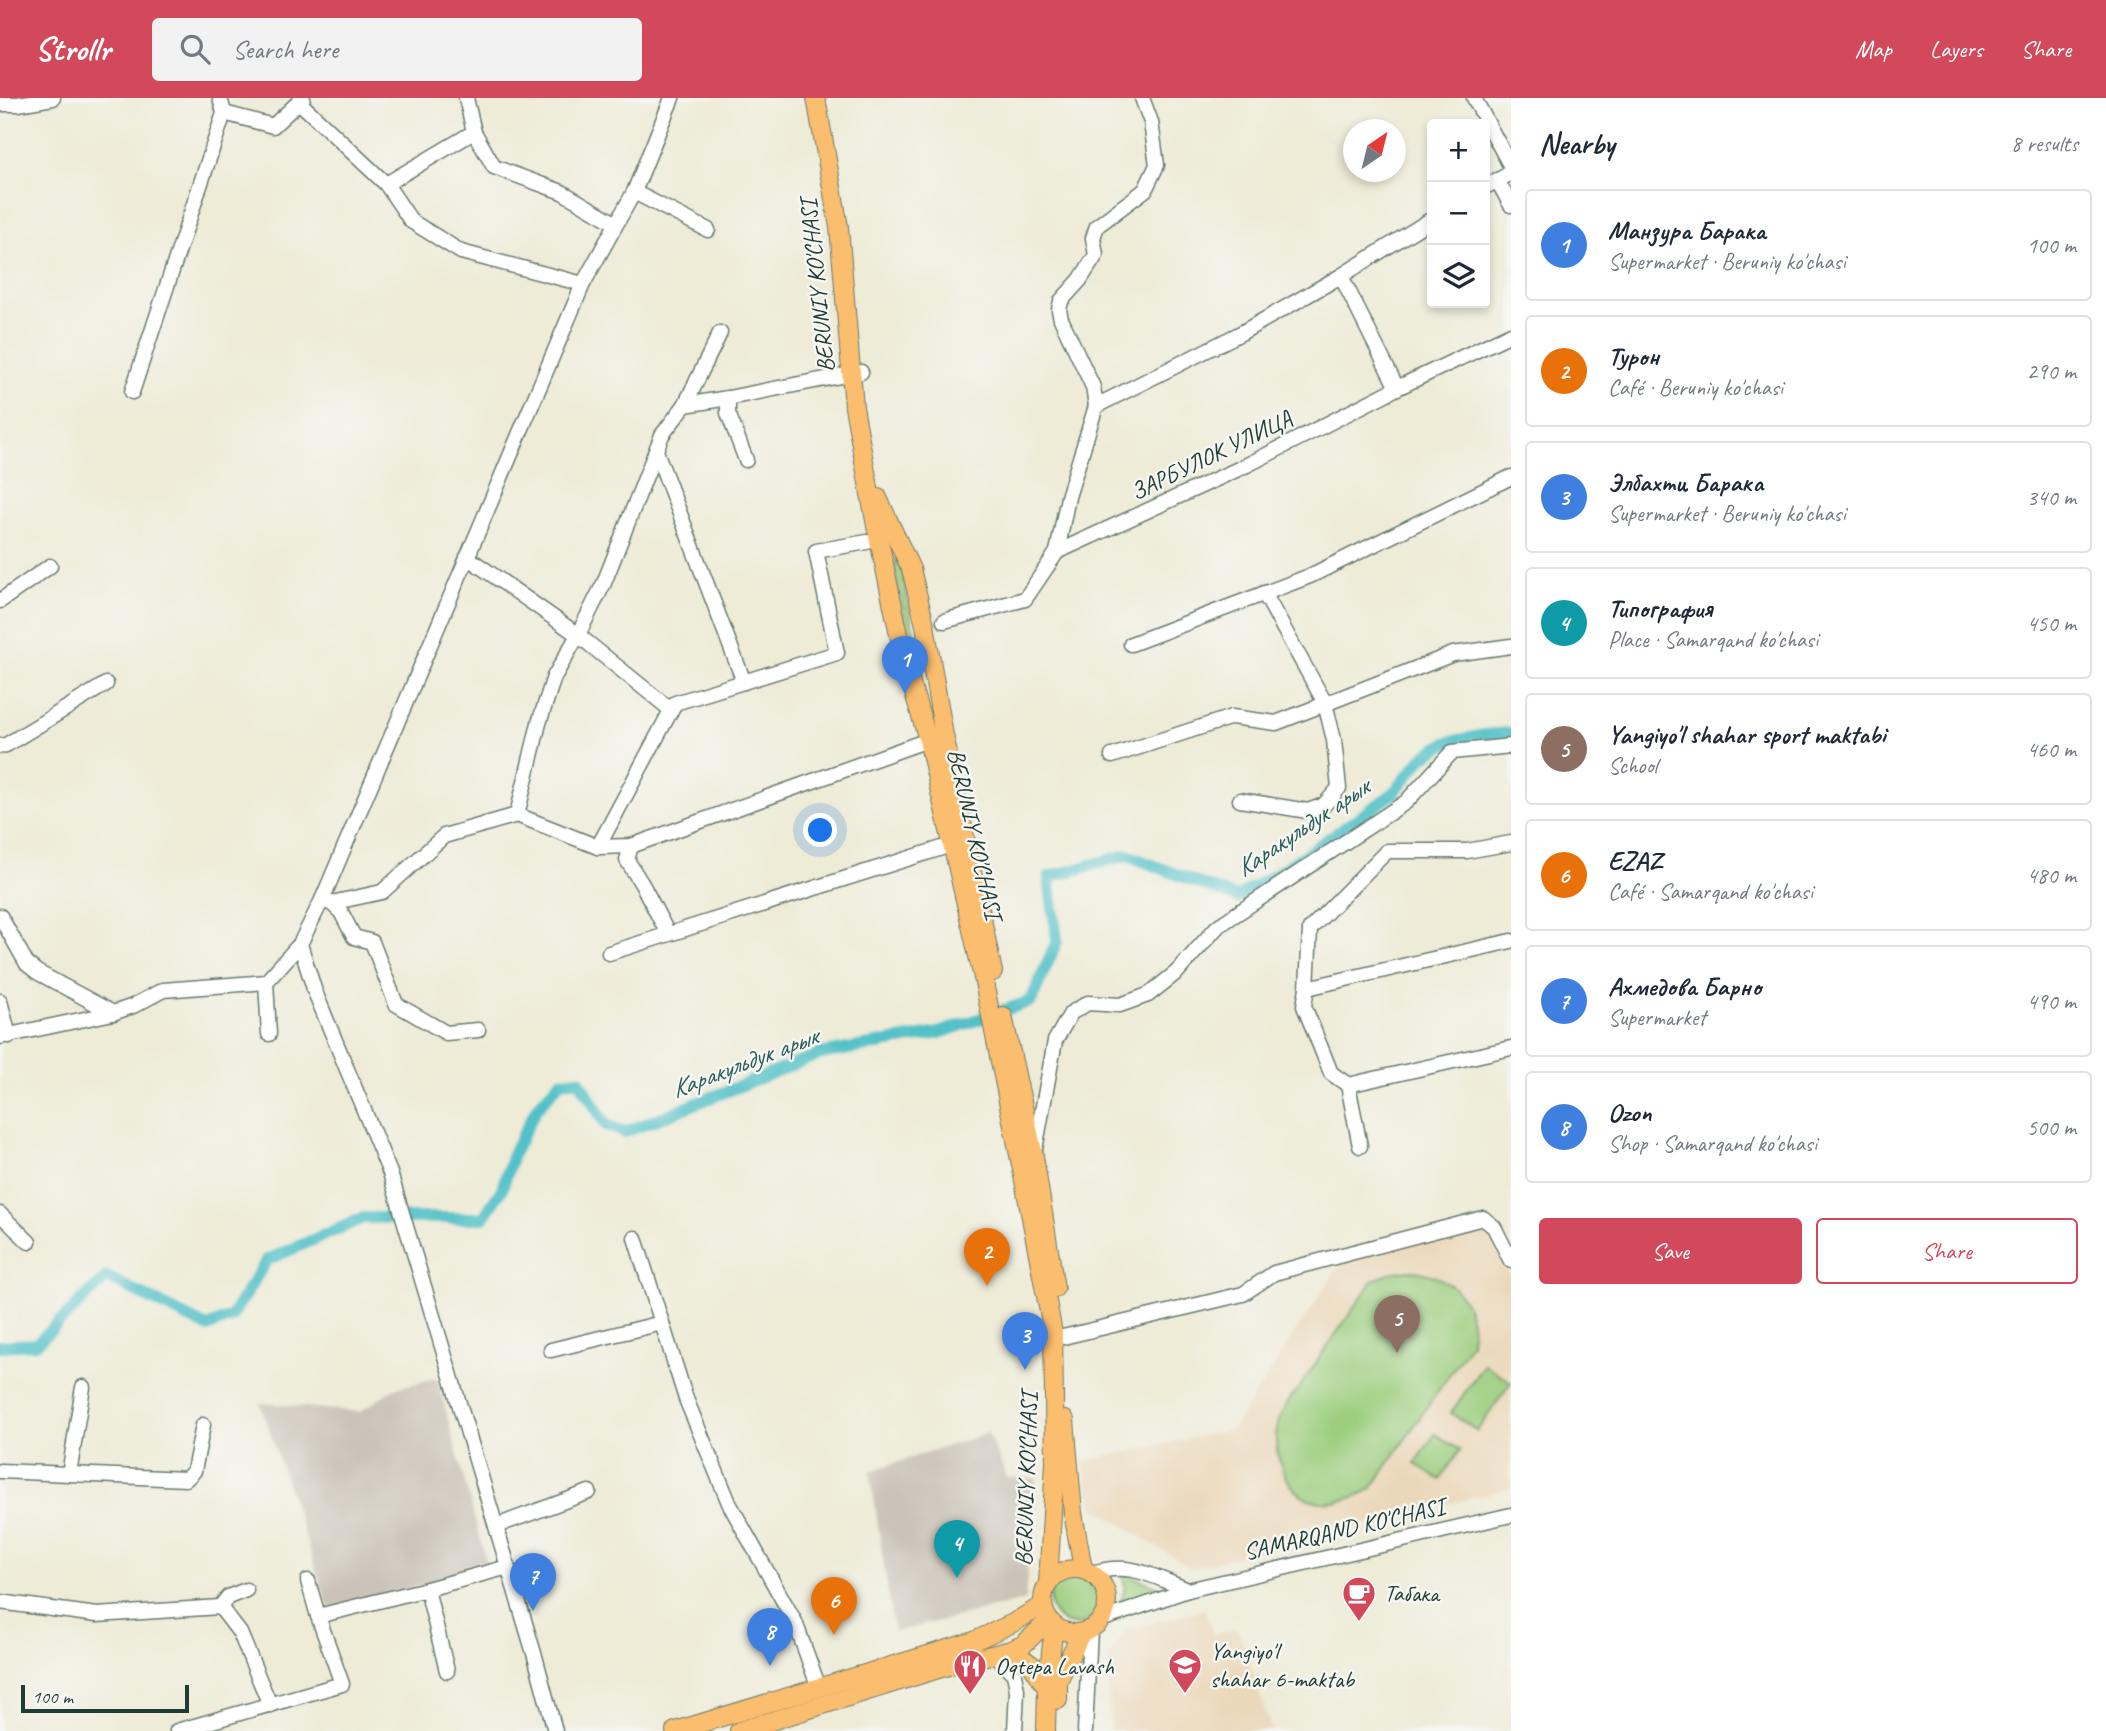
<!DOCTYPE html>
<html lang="en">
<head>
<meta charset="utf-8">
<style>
  body { margin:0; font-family:Caveat,sans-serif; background:#f2f2f3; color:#1f2937 }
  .controls { position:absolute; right:21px; top:21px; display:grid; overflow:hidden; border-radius:7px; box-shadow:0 4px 10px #0003 }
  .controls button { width:63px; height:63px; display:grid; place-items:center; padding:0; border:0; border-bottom:2px solid #e0e1e3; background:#fff; color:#1f2937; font:35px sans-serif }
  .compass { position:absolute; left:1343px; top:21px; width:63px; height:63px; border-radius:50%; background:#fff; box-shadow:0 4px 10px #0003; rotate:35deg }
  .scale { position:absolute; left:21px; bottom:18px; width:168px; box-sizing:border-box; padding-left:7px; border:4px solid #1f3d34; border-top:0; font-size:19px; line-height:24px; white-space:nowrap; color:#1f3d34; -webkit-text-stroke:5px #f6f6f2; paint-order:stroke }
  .you { position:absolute; left:821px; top:733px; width:24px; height:24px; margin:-18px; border:5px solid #fff; border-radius:50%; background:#1a73e8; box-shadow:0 0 0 10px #1a73e833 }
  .badge { display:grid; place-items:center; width:46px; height:46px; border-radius:50%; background:#d1495b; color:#fff; font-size:23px; font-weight:700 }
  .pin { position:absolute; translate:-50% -58px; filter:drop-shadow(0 2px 4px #0008) }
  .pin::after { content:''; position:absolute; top:37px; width:24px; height:21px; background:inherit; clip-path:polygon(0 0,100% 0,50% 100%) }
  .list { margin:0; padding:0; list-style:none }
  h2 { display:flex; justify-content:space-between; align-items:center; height:91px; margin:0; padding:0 28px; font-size:30px }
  h2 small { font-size:23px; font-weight:400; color:#747a83 }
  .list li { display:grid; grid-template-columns:46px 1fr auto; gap:21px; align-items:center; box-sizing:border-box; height:112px; margin:0 14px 14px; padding:0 14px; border:2px solid #e0e1e3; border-radius:7px }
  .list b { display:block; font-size:26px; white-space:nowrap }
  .list p { margin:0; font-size:23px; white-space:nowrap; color:#747a83 }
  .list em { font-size:23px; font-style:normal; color:#747a83 }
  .actions { display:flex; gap:14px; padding:21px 28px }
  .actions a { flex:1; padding:16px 0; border:2px solid #d1495b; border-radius:7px; text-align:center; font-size:24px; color:#d1495b }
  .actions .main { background:#d1495b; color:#fff }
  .icon { flex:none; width:38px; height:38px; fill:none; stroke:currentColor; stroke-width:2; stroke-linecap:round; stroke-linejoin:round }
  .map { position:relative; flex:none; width:1511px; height:1633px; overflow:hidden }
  header { display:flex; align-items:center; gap:42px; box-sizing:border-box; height:98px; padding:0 35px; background:#d1495b; color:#fff }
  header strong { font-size:33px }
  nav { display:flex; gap:38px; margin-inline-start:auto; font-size:24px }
  .search { width:490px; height:63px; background:#f2f2f3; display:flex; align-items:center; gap:18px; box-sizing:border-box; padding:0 24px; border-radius:7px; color:#747a83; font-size:26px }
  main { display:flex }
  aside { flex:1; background:#fff }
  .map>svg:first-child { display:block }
  .built { fill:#ebd8ba }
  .industrial { fill:#cbc3b8 }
  .green { fill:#9cce7e; stroke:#5e8659; stroke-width:2 }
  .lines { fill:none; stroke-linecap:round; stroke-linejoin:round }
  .canal { stroke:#53c1c8; stroke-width:12 }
  .minor-casing { stroke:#677a6d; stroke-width:17 }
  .major-casing { stroke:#677a6d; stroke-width:20 }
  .minor { stroke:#fff; stroke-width:14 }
  .major { stroke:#fbbd6e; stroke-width:18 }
  .labels { text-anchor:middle; stroke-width:5; stroke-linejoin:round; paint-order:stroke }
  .street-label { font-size:24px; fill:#1f3d34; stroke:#f6f6f2 }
  .poi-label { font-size:24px; fill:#1f3d34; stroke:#f6f6f2; text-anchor:start }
  .water-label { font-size:26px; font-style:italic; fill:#2c5e59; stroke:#f6f6f2 }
</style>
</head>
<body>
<header>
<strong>Strollr</strong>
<div class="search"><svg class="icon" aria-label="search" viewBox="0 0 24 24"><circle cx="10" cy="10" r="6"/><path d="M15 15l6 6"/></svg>Search here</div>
<nav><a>Map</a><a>Layers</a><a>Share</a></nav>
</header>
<main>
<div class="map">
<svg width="1511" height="1633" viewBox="0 0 1511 1633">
  <rect width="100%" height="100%" fill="#f6f6f2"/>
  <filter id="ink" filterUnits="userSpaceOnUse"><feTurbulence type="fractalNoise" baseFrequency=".0143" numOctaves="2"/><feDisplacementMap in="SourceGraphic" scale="14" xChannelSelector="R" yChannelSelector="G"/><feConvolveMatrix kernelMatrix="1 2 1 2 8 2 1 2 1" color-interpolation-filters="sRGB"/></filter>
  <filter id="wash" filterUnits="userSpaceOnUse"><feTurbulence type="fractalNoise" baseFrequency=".00686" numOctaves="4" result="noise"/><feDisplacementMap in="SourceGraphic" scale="28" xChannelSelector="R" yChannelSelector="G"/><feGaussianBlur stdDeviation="1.57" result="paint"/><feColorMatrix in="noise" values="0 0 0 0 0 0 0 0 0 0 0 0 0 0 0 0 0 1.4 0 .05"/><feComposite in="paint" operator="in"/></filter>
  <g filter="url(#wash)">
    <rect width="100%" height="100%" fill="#eeebd7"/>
    <!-- built -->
    <g class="built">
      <path d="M1477,1129L1487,1132L1511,1179V1390L1191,1470L1094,1409L1082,1364L1232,1331L1342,1164Z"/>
      <path d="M1205,1511L1213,1536L1238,1531L1272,1633H1110L1108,1560L1126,1532Z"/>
    </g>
    <!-- industrial -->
    <g class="industrial">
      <path d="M437,1280L488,1471L329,1510L260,1305L360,1314L393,1291Z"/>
      <path d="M988,1335L1007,1380H1036L1025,1502L894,1534L870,1373Z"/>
    </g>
    <!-- green -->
    <g class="green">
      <path d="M896,458L901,470L919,560L917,570L913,562L895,471Z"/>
      <path d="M1408,1172C1450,1177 1476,1199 1471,1245L1371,1391C1350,1402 1321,1412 1300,1396C1280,1380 1271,1345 1279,1322C1283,1308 1297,1293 1305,1281C1327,1249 1350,1216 1372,1183L1389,1175Z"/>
      <path d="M1484,1266L1511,1284L1477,1333L1451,1315Z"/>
      <path d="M1435,1336L1460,1352L1440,1382L1415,1366Z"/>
      <path d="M1122,1475L1168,1492L1121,1503L1125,1488Z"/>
      <circle cx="1075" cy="1502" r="25"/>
    </g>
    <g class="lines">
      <!-- canal -->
      <path class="canal" d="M0,1248L36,1246L107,1179L207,1229L231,1219L267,1162L363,1120H483L502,1091L513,1056L536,1011L560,984L579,982L606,1027L625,1034L820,956L939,935L1031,903L1057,843L1049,779L1127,757L1237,800L1308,755L1393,696L1423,659L1446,645L1485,637L1511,635"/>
    </g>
  </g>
  <g filter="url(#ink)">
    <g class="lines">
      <defs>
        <g id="minor">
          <path d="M466,0L474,34L494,69L562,94L615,125"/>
          <path d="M1474,0L1511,69"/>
          <path d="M299,4L386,86L411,123L461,154L583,186"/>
          <path d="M0,6H18L53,0"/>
          <path d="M224,15L273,28L303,0"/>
          <path d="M1497,82L1511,107"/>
          <path d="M386,86L474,34"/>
          <path d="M1485,89L1511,75"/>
          <path d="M634,94L708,132"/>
          <path d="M1341,178L1397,290"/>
          <path d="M132,294L224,15L220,0"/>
          <path d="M728,300V315L746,362"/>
          <path d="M685,307L728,300L861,274"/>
          <path d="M1096,308L1241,235L1341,178L1432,121"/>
          <path d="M656,353L744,584"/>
          <path d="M1057,454L1068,399L1096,308L1093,289L1061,221L1059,212L1061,203L1080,182L1096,157L1093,140L1097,128L1145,92L1157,67L1151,24L1142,0"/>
          <path d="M467,459L578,537L671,612"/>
          <path d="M0,503L50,468"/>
          <path d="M944,523L1025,501L1057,454L1247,367L1397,290L1511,236"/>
          <path d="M1131,546L1310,478L1511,379"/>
          <path d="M0,648L6,647L106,586"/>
          <path d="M1112,658L1232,619L1276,625L1453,556L1511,548"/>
          <path d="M1240,702L1308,713L1324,707L1339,690L1334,642L1325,605L1264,495"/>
          <path d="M517,717L539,625L554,579L578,537L604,485L662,337L685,307L720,235"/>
          <path d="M631,748L627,762L643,788L668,836"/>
          <path d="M598,749L675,605L837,555L816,453L867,444"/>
          <path d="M322,802L331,805L382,794L444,738L517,717L598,749L631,748L928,642"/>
          <path d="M331,805L341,814L354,839L372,844L396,906L446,935L478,932"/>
          <path d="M0,818L27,866L37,874L113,915"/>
          <path d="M609,855L961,744"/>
          <path d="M1307,890L1511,843"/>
          <path d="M0,903L9,938"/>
          <path d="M269,936L266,884L300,846"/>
          <path d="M0,939L113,915L133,908L163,892L266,884"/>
          <path d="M1348,987L1511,950"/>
          <path d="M1360,1048L1348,987L1331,975L1304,908L1307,890L1310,831L1387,753H1467L1511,745"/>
          <path d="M1034,1057L1055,943L1071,915L1088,905L1120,907L1148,897L1177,874L1218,828L1406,704L1452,654L1511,648"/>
          <path d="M0,1116L29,1144"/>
          <path d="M635,1140L686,1301L730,1407L795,1524L819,1590"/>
          <path d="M1063,1239L1243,1196L1274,1175L1483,1120L1494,1129L1511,1163"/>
          <path d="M551,1252L662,1225"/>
          <path d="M0,1373L186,1381L194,1373L203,1327"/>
          <path d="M69,1376L83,1289"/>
          <path d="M496,1428L589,1394"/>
          <path d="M1092,1475C1130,1463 1152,1478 1188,1492"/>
          <path d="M308,1483L318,1518L427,1491"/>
          <path d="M246,1492L228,1499L220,1509L240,1535L270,1607"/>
          <path d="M0,1504L97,1517L220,1509"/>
          <path d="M1101,1522L1188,1492L1511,1417"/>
          <path d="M995,1557L1014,1576L1017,1592L1015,1633"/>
          <path d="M447,1573L427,1491L508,1469"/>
          <path d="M177,1633L342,1586L318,1518"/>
          <path d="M555,1633L536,1562L390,1075L315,894L300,846L322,802L583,186L634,94L672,0"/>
          <path d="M1085,1633L1090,1532"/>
        </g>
        <g id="major">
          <path d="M816,0L839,129L854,309L876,428L905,565L928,642L984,884L1020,1062L1053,1235L1055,1364L1048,1486"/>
          <path d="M878,400L911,471L925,527L944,637L993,874"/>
          <path d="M1003,918L1034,1058L1055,1190"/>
          <path d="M1065,1322L1073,1415L1083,1471"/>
          <circle cx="1075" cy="1503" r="32"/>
          <path d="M1011,1552L1032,1567L1047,1590"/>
          <path d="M1058,1602V1583L1081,1535"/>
          <path d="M675,1633L974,1543L1013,1525L1043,1507"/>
          <path d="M739,1633L958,1565L1011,1552L1024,1546L1049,1522"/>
          <path d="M1046,1633L1047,1590L1054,1527"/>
        </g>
      </defs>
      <!-- minor casing -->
      <use href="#minor" class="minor-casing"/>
      <!-- major casing -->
      <use href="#major" class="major-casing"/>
      <!-- minor -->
      <use href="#minor" class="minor"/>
      <!-- major -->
      <use href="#major" class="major"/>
    </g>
  </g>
  <!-- icons -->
  <defs>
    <symbol id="cafe-pin" viewBox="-11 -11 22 30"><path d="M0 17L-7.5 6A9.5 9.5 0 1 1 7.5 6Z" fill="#d1495b" stroke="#f6f6f2"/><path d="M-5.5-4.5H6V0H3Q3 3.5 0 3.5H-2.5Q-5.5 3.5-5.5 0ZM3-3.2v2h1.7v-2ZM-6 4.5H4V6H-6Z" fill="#fff"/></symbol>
    <symbol id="school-pin" viewBox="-11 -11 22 30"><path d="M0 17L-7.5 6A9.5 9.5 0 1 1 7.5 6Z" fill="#d1495b" stroke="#f6f6f2"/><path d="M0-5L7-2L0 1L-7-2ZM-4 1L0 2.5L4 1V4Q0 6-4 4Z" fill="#fff"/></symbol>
    <symbol id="restaurant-pin" viewBox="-11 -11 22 30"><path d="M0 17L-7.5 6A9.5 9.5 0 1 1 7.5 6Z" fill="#d1495b" stroke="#f6f6f2"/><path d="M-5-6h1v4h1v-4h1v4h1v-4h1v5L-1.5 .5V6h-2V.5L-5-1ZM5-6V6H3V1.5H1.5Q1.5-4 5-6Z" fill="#fff"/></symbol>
  </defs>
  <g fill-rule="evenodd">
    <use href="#cafe-pin" x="1340" y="1476" width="38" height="52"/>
    <use href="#school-pin" x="1166" y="1548" width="38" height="52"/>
    <use href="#restaurant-pin" x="951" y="1549" width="38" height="52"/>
  </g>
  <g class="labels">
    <!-- street labels -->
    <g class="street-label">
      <text transform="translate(817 188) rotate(-96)" y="8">BERUNIY KO'CHASI</text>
      <text transform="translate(1211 357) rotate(-26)" y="8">ЗАРБУЛОК УЛИЦА</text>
      <text transform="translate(975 736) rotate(77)" y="8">BERUNIY KO'CHASI</text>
      <text transform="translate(1026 1381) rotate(-88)" y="8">BERUNIY KO'CHASI</text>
      <text transform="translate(1344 1431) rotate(-13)" y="8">SAMARQAND KO'CHASI</text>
    </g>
    <!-- poi labels -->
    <g class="poi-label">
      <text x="1384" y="1503">Табака</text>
      <text x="1210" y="1561">Yangiyo'l<tspan x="1210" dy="28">shahar 6-maktab</tspan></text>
      <text x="995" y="1576">Oqtepa Lavash</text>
    </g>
    <!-- water labels -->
    <g class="water-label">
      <text transform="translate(1302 729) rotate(-34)" y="9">Каракульдук арык</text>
      <text transform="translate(744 964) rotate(-21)" y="9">Каракульдук арык</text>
    </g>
  </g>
</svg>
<div class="controls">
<button>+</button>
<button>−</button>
<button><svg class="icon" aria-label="layers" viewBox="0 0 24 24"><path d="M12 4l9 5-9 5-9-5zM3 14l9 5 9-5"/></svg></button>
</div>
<svg class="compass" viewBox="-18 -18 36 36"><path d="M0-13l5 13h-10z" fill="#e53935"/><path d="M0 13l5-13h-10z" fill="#747a83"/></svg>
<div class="scale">100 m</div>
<div class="you"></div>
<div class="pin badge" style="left:905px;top:596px;background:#3f7fe0">1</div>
<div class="pin badge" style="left:987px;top:1188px;background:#e8710a">2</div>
<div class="pin badge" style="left:1025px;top:1272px;background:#3f7fe0">3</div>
<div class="pin badge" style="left:957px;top:1480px;background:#0f9aa8">4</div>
<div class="pin badge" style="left:1397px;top:1255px;background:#8d6e63">5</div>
<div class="pin badge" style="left:834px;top:1537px;background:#e8710a">6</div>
<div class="pin badge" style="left:533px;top:1513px;background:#3f7fe0">7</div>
<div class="pin badge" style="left:770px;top:1568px;background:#3f7fe0">8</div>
</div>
<aside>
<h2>Nearby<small>8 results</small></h2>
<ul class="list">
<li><span class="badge" style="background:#3f7fe0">1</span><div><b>Манзура Барака</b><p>Supermarket · Beruniy ko'chasi</p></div><em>100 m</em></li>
<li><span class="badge" style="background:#e8710a">2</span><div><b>Турон</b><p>Café · Beruniy ko'chasi</p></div><em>290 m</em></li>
<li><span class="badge" style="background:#3f7fe0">3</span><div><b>Элбахти Барака</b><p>Supermarket · Beruniy ko'chasi</p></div><em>340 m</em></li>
<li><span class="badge" style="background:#0f9aa8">4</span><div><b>Типография</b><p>Place · Samarqand ko'chasi</p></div><em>450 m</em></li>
<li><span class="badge" style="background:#8d6e63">5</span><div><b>Yangiyo'l shahar sport maktabi</b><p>School</p></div><em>460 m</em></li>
<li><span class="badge" style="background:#e8710a">6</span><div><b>EZAZ</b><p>Café · Samarqand ko'chasi</p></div><em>480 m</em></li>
<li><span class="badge" style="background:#3f7fe0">7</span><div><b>Ахмедова Барно</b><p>Supermarket</p></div><em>490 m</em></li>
<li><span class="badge" style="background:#3f7fe0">8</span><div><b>Ozon</b><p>Shop · Samarqand ko'chasi</p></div><em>500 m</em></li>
</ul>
<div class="actions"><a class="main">Save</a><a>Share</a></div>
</aside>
</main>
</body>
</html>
